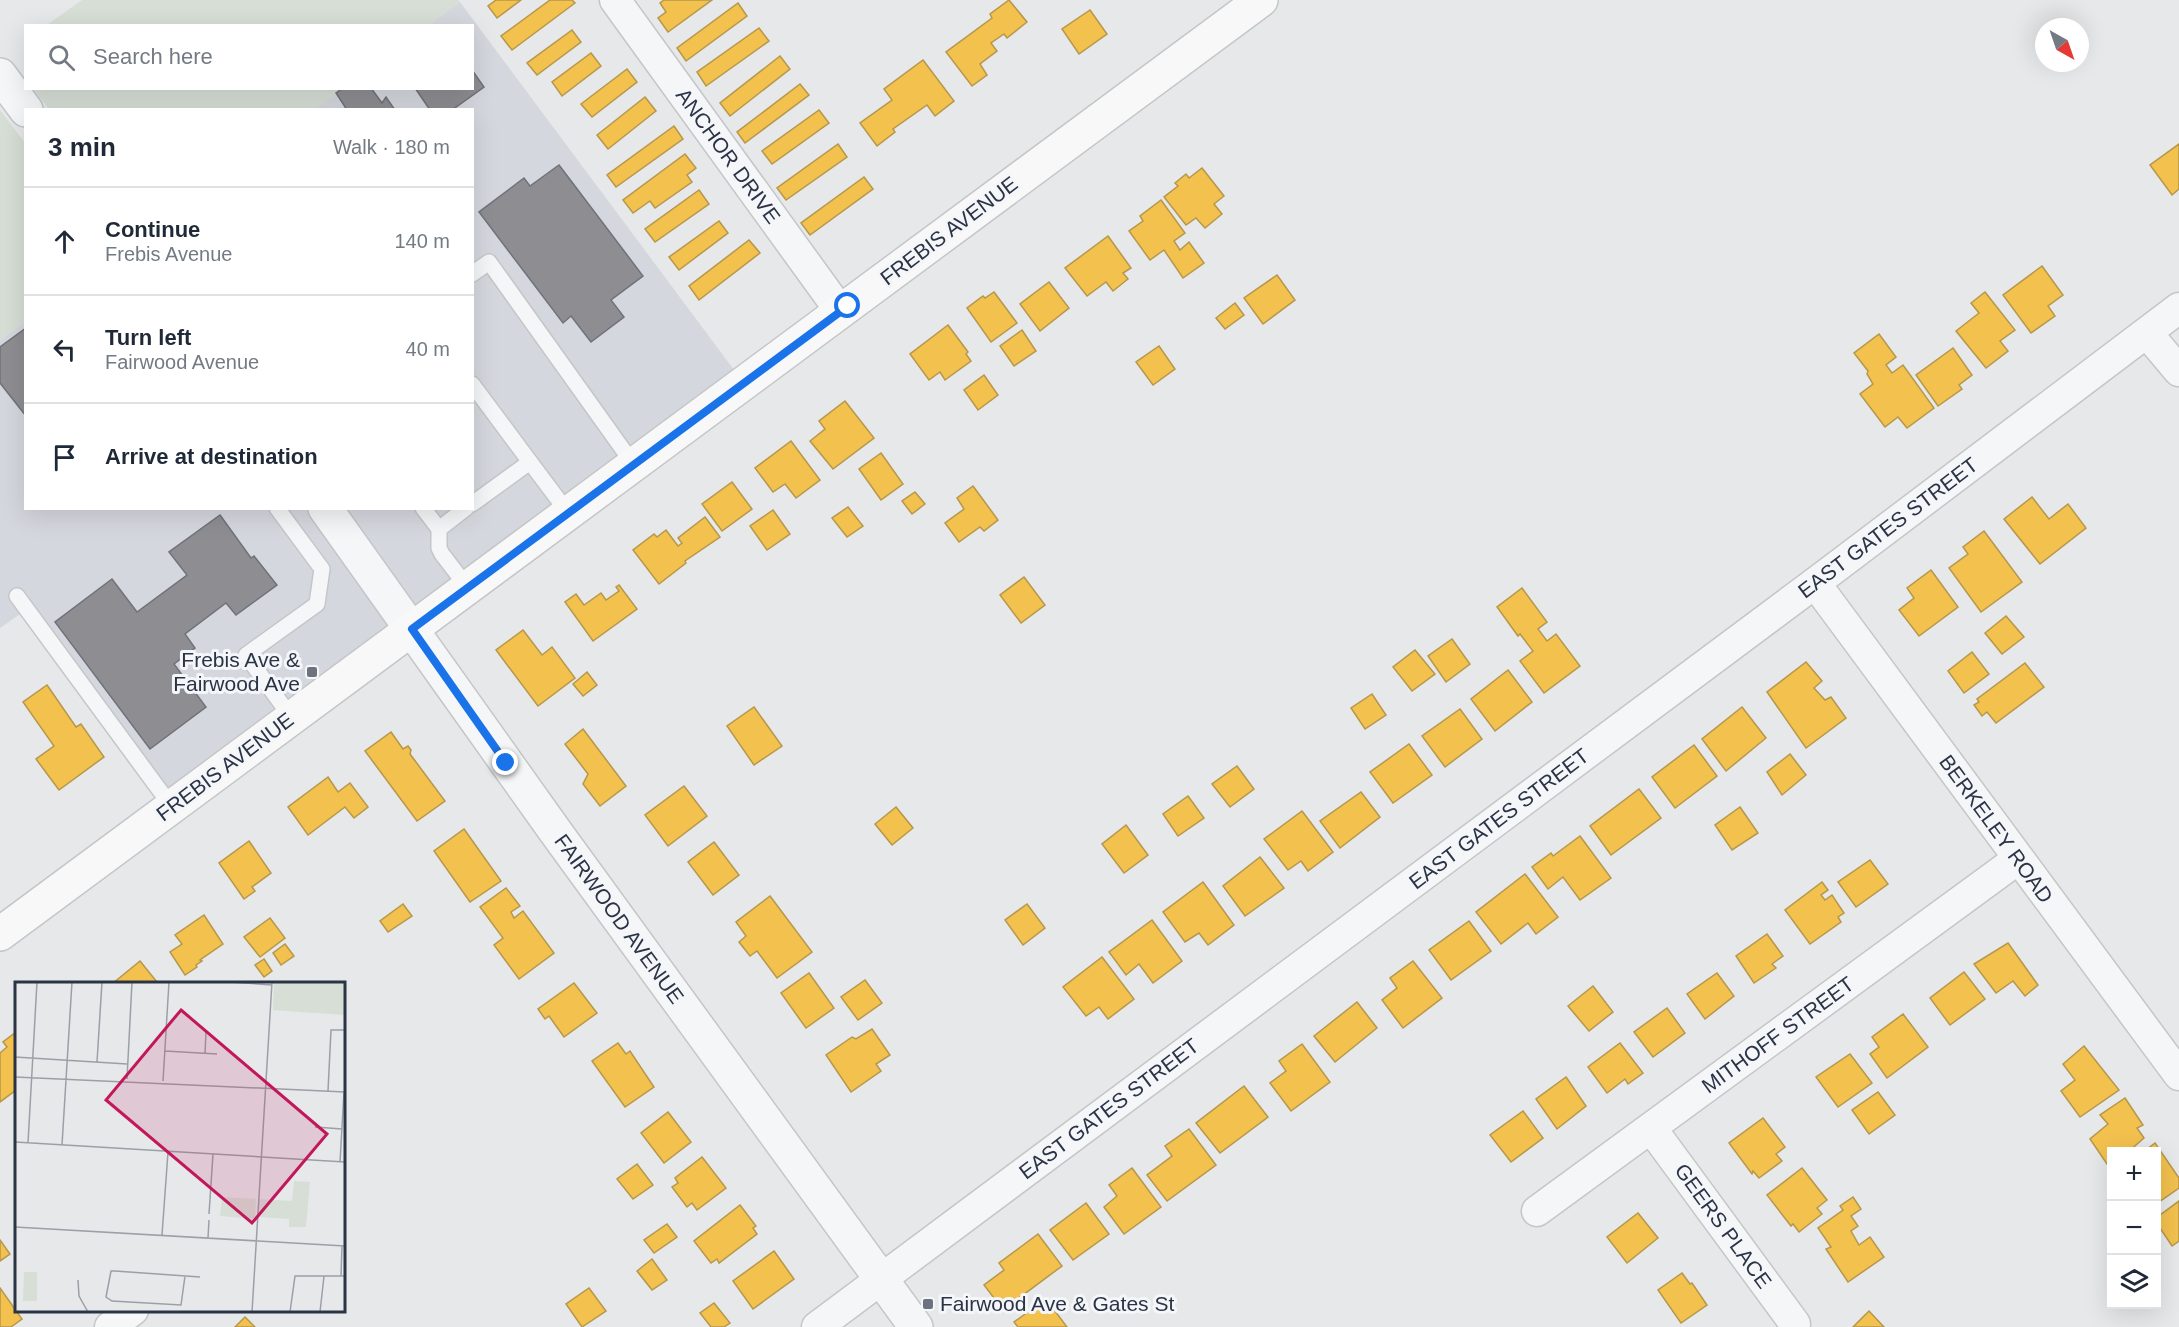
<!DOCTYPE html>
<html lang="en">
<head>
<meta charset="utf-8">
<style>
  body { margin:0; font-family:Helvetica,sans-serif; background:#f2f2f3; color:#1f2937 }
  .controls { position:absolute; right:18px; bottom:18px; display:grid; overflow:hidden; border-radius:0px; box-shadow:0 6px 24px #0002 }
  .controls button { width:54px; height:54px; display:grid; place-items:center; padding:0; border:0; border-bottom:2px solid #e0e1e3; background:#fff; color:#1f2937; font:30px sans-serif }
  .compass { position:absolute; left:2035px; top:18px; width:54px; height:54px; border-radius:50%; background:#fff; box-shadow:0 6px 24px #0002; rotate:140deg }
  .stop { position:absolute; width:18px; height:18px; margin:-14px; border:4px solid #1a73e8; border-radius:50%; background:#fff }
  .stop.end { background:#1a73e8; border-color:#fff; box-shadow:0 2px 6px #0008 }
  .list { margin:0; padding:0; list-style:none }
  h2 { display:flex; justify-content:space-between; align-items:center; height:78px; margin:0; padding:0 24px; font-size:26px }
  h2 small { font-size:20px; font-weight:400; color:#747a83 }
  .list li { display:grid; grid-template-columns:39px 1fr auto; gap:18px; align-items:center; box-sizing:border-box; height:108px; padding:0 24px; border-top:2px solid #e0e1e3 }
  .list b { display:block; font-size:22px; white-space:nowrap }
  .list p { margin:0; font-size:20px; white-space:nowrap; color:#747a83 }
  .list em { font-size:20px; font-style:normal; color:#747a83 }
  .icon { flex:none; width:33px; height:33px; fill:none; stroke:currentColor; stroke-width:2; stroke-linecap:round; stroke-linejoin:round }
  .map { position:relative; flex:none; width:2179px; height:1327px; overflow:hidden }
  .search { position:absolute; background:#fff; box-shadow:0 6px 24px #0002; left:24px; top:24px; width:450px; height:66px; display:flex; align-items:center; gap:15px; box-sizing:border-box; padding:0 21px; border-radius:0px; color:#747a83; font-size:22px }
  .panel { position:absolute; background:#fff; box-shadow:0 6px 24px #0002; left:24px; top:108px; width:450px; height:402px; border-radius:0px }
  .map>svg:first-child { display:block }
  .built { fill:#d4d7dd }
  .green { fill:#d6ded6 }
  .homes { fill:#f2c14e; stroke:#b6974b; stroke-width:1.5 }
  .industry { fill:#8d8d92; stroke:#70727b; stroke-width:1.5 }
  .lines { fill:none; stroke-linecap:round; stroke-linejoin:round }
  .service-casing { stroke:#c4c6c8; stroke-width:18 }
  .minor-casing { stroke:#c4c6c8; stroke-width:33 }
  .tertiary-casing { stroke:#c4c6c8; stroke-width:36 }
  .secondary-casing { stroke:#c4c6c8; stroke-width:36 }
  .service { stroke:#f5f6f7; stroke-width:15 }
  .minor { stroke:#f5f6f7; stroke-width:30 }
  .tertiary { stroke:#f5f6f7; stroke-width:33 }
  .secondary { stroke:#f8f8f8; stroke-width:33 }
  .route { stroke:#1a73e8; stroke-width:8 }
  .poi-dot { fill:#6c737f; stroke:#f4f6f9; stroke-width:2 }
  .labels { text-anchor:middle; stroke-width:6; stroke-linejoin:round; paint-order:stroke }
  .street-label { font-size:21px; fill:#2b3445; stroke:#f4f6f9 }
  .poi-label { font-size:21px; fill:#2b3445; stroke:#f4f6f9; text-anchor:end }
  .inset-road { fill:none; stroke:#9ba0a8; stroke-width:1.5 }
  .view { fill:#c2185b; fill-opacity:0.15; stroke:#c2185b; stroke-width:3 }
  .inset-edge { fill:none; stroke:#2b3445; stroke-width:3 }
</style>
</head>
<body>
<div class="map">
<svg width="2179" height="1327" viewBox="0 0 2179 1327">
  <rect width="100%" height="100%" fill="#e6e8ea"/>
  <!-- built -->
  <path class="built" d="M460,2L746,386L168,806L23,612L0,628V340L25,322L26,508H472V110L314,109L344,89L472,88V26L429,25Z"/>
  <!-- green -->
  <g class="green">
    <path d="M82,0H458L460,2L429,25H47Z"/>
    <path d="M33,89H344L314,110L49,109Z"/>
    <path d="M0,110L25,143V322L0,340Z"/>
  </g>
  <!-- homes -->
  <g class="homes">
    <path d="M496,0H521L497,18L488,6Z"/>
    <path d="M550,0H572L575,3L512,50L501,36Z"/>
    <path d="M664,0H712L668,32L658,18L666,12L660,3Z"/>
    <path d="M1009,0L1027,22L1007,38L1004,34L991,43L997,51L980,64L987,75L972,86L946,52L992,18L990,14Z"/>
    <path d="M738,3L747,16L686,61L677,48Z"/>
    <path d="M1090,10L1107,34L1079,54L1062,29Z"/>
    <path d="M759,28L769,41L706,86L697,72Z"/>
    <path d="M572,30L581,42L537,75L527,63Z"/>
    <path d="M591,53L601,66L562,96L552,82Z"/>
    <path d="M780,56L790,69L730,116L720,103Z"/>
    <path d="M923,60L954,101L935,116L927,105L893,129L895,132L877,146L860,123L892,100L884,89Z"/>
    <path d="M627,69L637,82L592,117L581,104Z"/>
    <path d="M800,84L809,95L745,143L737,132Z"/>
    <path d="M645,97L656,111L608,149L597,135Z"/>
    <path d="M819,110L829,123L772,164L762,151Z"/>
    <path d="M674,126L683,139L616,187L607,175Z"/>
    <path d="M838,144L847,157L786,200L777,188Z"/>
    <path d="M2179,144V189L2172,195L2150,165Z"/>
    <path d="M685,154L696,168L687,175L692,182L655,208L650,201L633,213L623,200Z"/>
    <path d="M1202,168L1224,196L1214,204L1222,214L1205,228L1196,218L1186,225L1164,197L1178,186L1175,183L1186,174L1189,178Z"/>
    <path d="M864,177L873,189L810,235L801,223Z"/>
    <path d="M699,190L709,204L655,242L645,229Z"/>
    <path d="M1161,200L1185,233L1174,241L1180,250L1189,242L1204,263L1183,278L1164,250L1150,260L1129,231L1143,221L1140,216Z"/>
    <path d="M719,221L728,233L679,270L669,257Z"/>
    <path d="M1108,236L1131,268L1123,273L1128,279L1113,291L1106,282L1087,296L1065,268Z"/>
    <path d="M749,240L760,253L699,300L689,286Z"/>
    <path d="M2042,266L2063,295L2048,306L2055,316L2031,333L2003,295Z"/>
    <path d="M1277,275L1295,300L1263,324L1244,298Z"/>
    <path d="M1049,282L1069,308L1040,331L1020,304Z"/>
    <path d="M994,292L1017,323L991,342L967,308L983,296L985,298Z"/>
    <path d="M1985,292L2015,330L2000,341L2008,351L1986,368L1956,331L1979,313L1971,303Z"/>
    <path d="M1235,303L1244,315L1225,329L1216,318Z"/>
    <path d="M948,325L968,352L966,354L971,361L945,380L940,372L929,380L910,354Z"/>
    <path d="M1022,330L1036,351L1014,366L1000,346Z"/>
    <path d="M1879,334L1896,357L1886,365L1892,373L1903,365L1934,408L1907,428L1898,417L1885,427L1860,394L1873,384L1867,374L1868,371L1854,353Z"/>
    <path d="M1159,346L1175,369L1153,385L1136,362Z"/>
    <path d="M1953,348L1972,375L1959,385L1962,389L1938,406L1916,375Z"/>
    <path d="M984,375L998,395L978,410L964,390Z"/>
    <path d="M845,401L874,438L833,469L810,441L825,429L819,421Z"/>
    <path d="M791,441L820,480L796,498L785,484L773,492L755,468Z"/>
    <path d="M881,453L903,484L881,500L859,469Z"/>
    <path d="M732,482L752,509L722,531L702,504Z"/>
    <path d="M973,486L998,520L984,531L980,527L959,542L945,523L964,509L957,498Z"/>
    <path d="M915,492L925,504L912,514L902,501Z"/>
    <path d="M2032,497L2049,519L2068,504L2086,528L2040,564L2004,519Z"/>
    <path d="M848,507L863,526L847,537L832,518Z"/>
    <path d="M773,510L790,534L767,550L750,526Z"/>
    <path d="M705,517L720,537L685,561L686,563L659,584L633,550L654,534L657,537L666,530L678,546L682,543L678,538Z"/>
    <path d="M1984,531L2022,582L1981,612L1949,568L1968,554L1963,547Z"/>
    <path d="M1931,570L1958,607L1919,636L1899,610L1914,598L1907,588Z"/>
    <path d="M1024,577L1045,605L1021,623L1000,595Z"/>
    <path d="M619,585L637,609L593,641L565,602L576,594L584,605L601,593L606,600L619,591L616,587Z"/>
    <path d="M1522,588L1547,622L1538,629L1547,641L1556,634L1580,666L1544,693L1520,661L1533,651L1520,634L1518,636L1497,607Z"/>
    <path d="M2006,616L2024,637L2002,654L1985,633Z"/>
    <path d="M523,630L542,655L552,647L575,678L538,706L496,650Z"/>
    <path d="M1452,639L1470,664L1446,682L1428,656Z"/>
    <path d="M1415,650L1435,674L1412,691L1393,667Z"/>
    <path d="M1972,652L1989,674L1964,693L1948,671Z"/>
    <path d="M1806,662L1822,681L1814,688L1825,700L1831,697L1846,718L1806,748L1767,692Z"/>
    <path d="M2025,663L2044,687L1996,723L1987,712L1982,716L1974,705L1979,702L1977,699Z"/>
    <path d="M1508,670L1532,702L1495,731L1471,699Z"/>
    <path d="M587,672L597,685L583,696L573,684Z"/>
    <path d="M47,685L76,727L81,724L104,757L59,790L36,759L54,746L23,702Z"/>
    <path d="M1372,694L1386,715L1365,729L1351,708Z"/>
    <path d="M754,707L782,746L754,765L727,726Z"/>
    <path d="M1742,707L1766,738L1726,771L1702,739Z"/>
    <path d="M1460,709L1482,739L1445,767L1422,736Z"/>
    <path d="M583,729L626,786L600,806L583,784L588,774L565,744Z"/>
    <path d="M391,732L403,749L408,746L411,750L410,754L445,801L417,821L365,751Z"/>
    <path d="M1409,744L1432,775L1393,803L1370,772Z"/>
    <path d="M1694,745L1717,776L1675,808L1652,777Z"/>
    <path d="M1790,754L1806,775L1782,795L1767,772Z"/>
    <path d="M1237,766L1254,789L1230,807L1212,784Z"/>
    <path d="M328,777L338,792L350,783L368,807L354,818L345,807L308,835L288,807Z"/>
    <path d="M684,786L707,816L668,846L645,815Z"/>
    <path d="M1639,789L1661,818L1611,855L1590,826Z"/>
    <path d="M1361,792L1380,817L1340,848L1320,821Z"/>
    <path d="M1188,796L1204,818L1178,836L1163,814Z"/>
    <path d="M896,807L913,828L892,845L875,824Z"/>
    <path d="M1740,807L1758,833L1732,850L1715,825Z"/>
    <path d="M1302,811L1333,852L1308,871L1301,861L1288,870L1264,839Z"/>
    <path d="M1126,825L1148,855L1124,873L1102,844Z"/>
    <path d="M464,829L501,881L470,902L434,851Z"/>
    <path d="M1580,836L1611,878L1580,900L1563,877L1548,889L1532,867L1551,853L1553,856Z"/>
    <path d="M249,841L271,873L252,887L255,891L244,899L219,863Z"/>
    <path d="M714,842L739,875L713,895L688,862Z"/>
    <path d="M1260,857L1284,888L1245,916L1223,886Z"/>
    <path d="M1870,860L1888,884L1856,907L1838,882Z"/>
    <path d="M1525,874L1558,917L1536,934L1528,923L1501,944L1476,912Z"/>
    <path d="M1203,882L1234,925L1208,945L1199,933L1185,942L1163,912Z"/>
    <path d="M1822,882L1828,890L1821,895L1825,900L1832,895L1844,913L1838,917L1841,922L1810,944L1785,910Z"/>
    <path d="M506,888L520,906L511,912L514,918L523,911L554,953L519,979L494,945L503,938L480,907Z"/>
    <path d="M770,896L812,952L777,978L757,951L750,956L739,942L746,936L736,922Z"/>
    <path d="M403,904L412,916L388,932L380,921Z"/>
    <path d="M1027,904L1045,928L1023,945L1005,920Z"/>
    <path d="M204,915L223,944L200,960L202,961L196,965L197,967L185,975L170,952L182,944L175,935Z"/>
    <path d="M270,918L285,938L260,957L244,937Z"/>
    <path d="M1152,920L1182,961L1153,983L1139,964L1126,975L1109,952Z"/>
    <path d="M1469,921L1491,951L1451,980L1429,950Z"/>
    <path d="M1767,934L1783,956L1772,964L1776,968L1754,983L1736,956Z"/>
    <path d="M2008,943L2038,985L2025,996L2013,981L1996,993L1974,964Z"/>
    <path d="M285,944L294,956L281,965L273,953Z"/>
    <path d="M1102,957L1134,999L1108,1019L1099,1007L1086,1016L1063,987Z"/>
    <path d="M264,959L272,971L264,977L255,965Z"/>
    <path d="M140,961L157,982L154,984H112Z"/>
    <path d="M1413,961L1442,998L1403,1028L1382,1000L1397,988L1390,978Z"/>
    <path d="M1964,972L1985,999L1950,1025L1930,998Z"/>
    <path d="M809,973L834,1008L806,1028L781,993Z"/>
    <path d="M1717,973L1734,996L1705,1019L1687,994Z"/>
    <path d="M865,980L882,1003L858,1020L841,997Z"/>
    <path d="M574,983L597,1013L564,1037L549,1016L545,1019L538,1009Z"/>
    <path d="M1593,986L1613,1012L1589,1031L1568,1006Z"/>
    <path d="M1357,1002L1377,1028L1335,1062L1314,1036Z"/>
    <path d="M1667,1008L1685,1033L1653,1057L1634,1032Z"/>
    <path d="M1903,1014L1928,1047L1887,1078L1870,1054L1879,1047L1872,1037Z"/>
    <path d="M872,1029L890,1055L876,1064L881,1071L851,1092L826,1055L852,1037L856,1039Z"/>
    <path d="M16,1032V1090L0,1102V1053L7,1047L3,1042Z"/>
    <path d="M618,1043L626,1054L630,1051L654,1087L625,1107L592,1061Z"/>
    <path d="M1620,1043L1643,1073L1628,1084L1625,1079L1607,1093L1588,1067Z"/>
    <path d="M1302,1044L1330,1082L1291,1111L1270,1083L1286,1071L1279,1061Z"/>
    <path d="M2084,1046L2119,1090L2080,1117L2061,1091L2075,1080L2063,1064Z"/>
    <path d="M1850,1054L1872,1083L1838,1107L1816,1077Z"/>
    <path d="M1566,1077L1586,1106L1557,1129L1536,1099Z"/>
    <path d="M1244,1086L1268,1117L1220,1153L1196,1123Z"/>
    <path d="M1878,1092L1895,1115L1869,1134L1852,1110Z"/>
    <path d="M2125,1098L2143,1125L2137,1128L2144,1138L2128,1152H2112V1165L2109,1167L2090,1139L2108,1124L2100,1115Z"/>
    <path d="M1523,1111L1543,1138L1511,1162L1490,1135Z"/>
    <path d="M668,1112L691,1142L664,1163L641,1133Z"/>
    <path d="M1763,1118L1785,1147L1776,1154L1782,1161L1759,1178L1753,1171L1752,1174L1729,1143Z"/>
    <path d="M1189,1129L1216,1165L1167,1201L1147,1175L1172,1156L1165,1146Z"/>
    <path d="M2155,1143L2179,1178V1188L2156,1204V1152H2143Z"/>
    <path d="M702,1157L726,1188L697,1210L692,1203L687,1207L672,1187L678,1183L675,1178Z"/>
    <path d="M637,1164L653,1185L633,1199L617,1179Z"/>
    <path d="M1132,1168L1161,1207L1124,1234L1104,1207L1117,1196L1109,1185Z"/>
    <path d="M1802,1168L1827,1200L1817,1208L1822,1214L1799,1232L1793,1224L1791,1226L1767,1195Z"/>
    <path d="M1853,1197L1861,1209L1851,1216L1858,1226L1851,1231L1859,1245L1870,1237L1884,1257L1848,1282L1826,1249L1831,1247L1818,1228L1843,1210L1840,1206Z"/>
    <path d="M2179,1201V1241L2172,1246L2156,1222V1218Z"/>
    <path d="M1086,1203L1109,1234L1073,1260L1050,1230Z"/>
    <path d="M740,1205L756,1226L753,1228L757,1234L719,1263L717,1259L711,1263L694,1241Z"/>
    <path d="M1638,1213L1658,1238L1627,1263L1607,1237Z"/>
    <path d="M667,1224L677,1237L654,1253L644,1240Z"/>
    <path d="M1038,1234L1062,1266L1003,1310L984,1285L1004,1270L999,1263Z"/>
    <path d="M0,1240L10,1254L0,1261Z"/>
    <path d="M774,1251L794,1279L753,1309L733,1281Z"/>
    <path d="M652,1259L667,1280L652,1290L637,1271Z"/>
    <path d="M1682,1273L1690,1284L1692,1283L1707,1305L1681,1323L1658,1290Z"/>
    <path d="M0,1288L22,1319L11,1327H0Z"/>
    <path d="M589,1288L606,1311L582,1327L566,1304Z"/>
    <path d="M1046,1299L1067,1327H1018L1014,1322Z"/>
    <path d="M714,1303L730,1323L724,1327H711L700,1313Z"/>
    <path d="M1869,1311L1884,1327H1853Z"/>
    <path d="M245,1317L255,1327H235Z"/>
  </g>
  <!-- industry -->
  <g class="industry">
    <path d="M472,70L484,87L452,110H430L415,88H472Z"/>
    <path d="M343,88H371L382,103L386,97L395,110H347L336,93Z"/>
    <path d="M559,165L643,276L611,300L624,317L591,342L571,316L563,323L479,212L524,178L530,186Z"/>
    <path d="M26,328V416L0,383V347Z"/>
    <path d="M220,515L251,558L254,556L277,585L236,615L226,603L185,634L195,648L174,664L206,707L150,749L55,622L112,579L137,612L187,575L169,552Z"/>
  </g>
  <g class="lines">
    <defs>
      <g id="service">
        <path d="M472,274L489,262L634,465"/>
        <path d="M472,384L530,462"/>
        <path d="M472,504L530,462L569,514"/>
        <path d="M277,508L322,569L317,604L246,655L291,717"/>
        <path d="M423,508L439,529"/>
        <path d="M466,508L439,529V548L442,554L468,588"/>
        <path d="M17,596L172,807"/>
      </g>
      <g id="minor">
        <path d="M615,0L841,312"/>
        <path d="M2147,333L2179,371"/>
        <path d="M1815,583L2179,1075"/>
        <path d="M1651,1128L1795,1324"/>
        <path d="M1537,1211L2018,859"/>
        <path d="M110,1327L133,1310"/>
        <path d="M817,1327L1815,583L2179,308"/>
      </g>
      <g id="tertiary">
        <path d="M0,75L26,110"/>
        <path d="M325,508L555,831L916,1327"/>
      </g>
      <path id="secondary" d="M0,934L1261,0"/>
    </defs>
    <!-- service casing -->
    <use href="#service" class="service-casing"/>
    <!-- minor casing -->
    <use href="#minor" class="minor-casing"/>
    <!-- tertiary casing -->
    <use href="#tertiary" class="tertiary-casing"/>
    <!-- secondary casing -->
    <use href="#secondary" class="secondary-casing"/>
    <!-- service -->
    <use href="#service" class="service"/>
    <!-- minor -->
    <use href="#minor" class="minor"/>
    <!-- tertiary -->
    <use href="#tertiary" class="tertiary"/>
    <!-- secondary -->
    <use href="#secondary" class="secondary"/>
  </g>
  <g class="lines">
    <!-- route -->
    <path class="route" d="M506,763L412,629L848,306"/>
  </g>
  <!-- markers -->
  <g class="poi-dot">
    <rect x="306" y="666" width="12" height="12" rx="3"/>
    <rect x="922" y="1298" width="12" height="12" rx="3"/>
  </g>
  <g class="labels">
    <!-- street labels -->
    <g class="street-label">
      <text transform="translate(728 156) rotate(54)" y="7">ANCHOR DRIVE</text>
      <text transform="translate(949 231) rotate(-37)" y="7">FREBIS AVENUE</text>
      <text transform="translate(1888 528) rotate(-37)" y="7">EAST GATES STREET</text>
      <text transform="translate(225 767) rotate(-37)" y="7">FREBIS AVENUE</text>
      <text transform="translate(1499 819) rotate(-37)" y="7">EAST GATES STREET</text>
      <text transform="translate(1996 829) rotate(54)" y="7">BERKELEY ROAD</text>
      <text transform="translate(619 919) rotate(54)" y="7">FAIRWOOD AVENUE</text>
      <text transform="translate(1778 1035) rotate(-36)" y="7">MITHOFF STREET</text>
      <text transform="translate(1109 1109) rotate(-37)" y="7">EAST GATES STREET</text>
      <text transform="translate(1723 1226) rotate(54)" y="7">GEERS PLACE</text>
    </g>
    <!-- poi labels -->
    <g class="poi-label">
      <text x="300" y="667">Frebis Ave &amp;<tspan x="300" dy="24">Fairwood Ave</tspan></text>
      <text x="940" y="1311" text-anchor="start">Fairwood Ave &amp; Gates St</text>
    </g>
  </g>
  <!-- overview -->
  <g transform="translate(15 982)">
    <rect width="330" height="330" fill="#e6e8ea"/>
    <path d="M259,0H330V33L258,28ZM279,199L295,200L291,245H274V237L244,235V217L277,219ZM207,215L241,217L240,237L205,234ZM9,290H22V319H8Z" fill="#d6ded6"/>
    <path class="inset-road" d="M215,0L257,3M150,69L202,72M190,72L191,50M0,75L112,82M82,80L87,0M0,95L330,110M112,97L117,0M148,99L154,0M313,109L316,48H330M300,145L327,147M0,160L330,180M13,161L22,0M47,163L57,0M325,180L329,110M194,232L198,172M0,245L330,264M147,253L153,170M193,256L194,238M170,294L166,323L97,319L91,315L96,289H100L185,295M326,294L327,264M63,298L64,314L73,330M237,330L257,0M275,330L280,294H330M305,330L309,294"/>
    <path class="view" d="M166,28L312,152L237,241L91,118Z"/>
    <rect width="330" height="330" class="inset-edge"/>
  </g>
</svg>
<div class="controls">
<button>+</button>
<button>−</button>
<button><svg class="icon" aria-label="layers" viewBox="0 0 24 24"><path d="M12 4l9 5-9 5-9-5zM3 14l9 5 9-5"/></svg></button>
</div>
<svg class="compass" viewBox="-18 -18 36 36"><path d="M0-13l5 13h-10z" fill="#e53935"/><path d="M0 13l5-13h-10z" fill="#747a83"/></svg>
<div class="stop" style="left:848px;top:306px"></div>
<div class="stop end" style="left:506px;top:763px"></div>
<div class="search"><svg class="icon" aria-label="search" viewBox="0 0 24 24"><circle cx="10" cy="10" r="6"/><path d="M15 15l6 6"/></svg>Search here</div>
<section class="panel">
<h2>3 min<small>Walk · 180 m</small></h2>
<ul class="list">
<li><svg class="icon" aria-label="ahead" viewBox="0 0 24 24"><path d="M12 20V5M6 11l6-6 6 6"/></svg><div><b>Continue</b><p>Frebis Avenue</p></div><em>140 m</em></li>
<li><svg class="icon" aria-label="left" viewBox="0 0 24 24"><path d="M17 20v-9H6M10 6l-5 5 5 5"/></svg><div><b>Turn left</b><p>Fairwood Avenue</p></div><em>40 m</em></li>
<li><svg class="icon" aria-label="arrive" viewBox="0 0 24 24"><path d="M6 21V4h12l-3 4 3 4H6"/></svg><div><b>Arrive at destination</b></div></li>
</ul>
</section>
</div>
</body>
</html>
